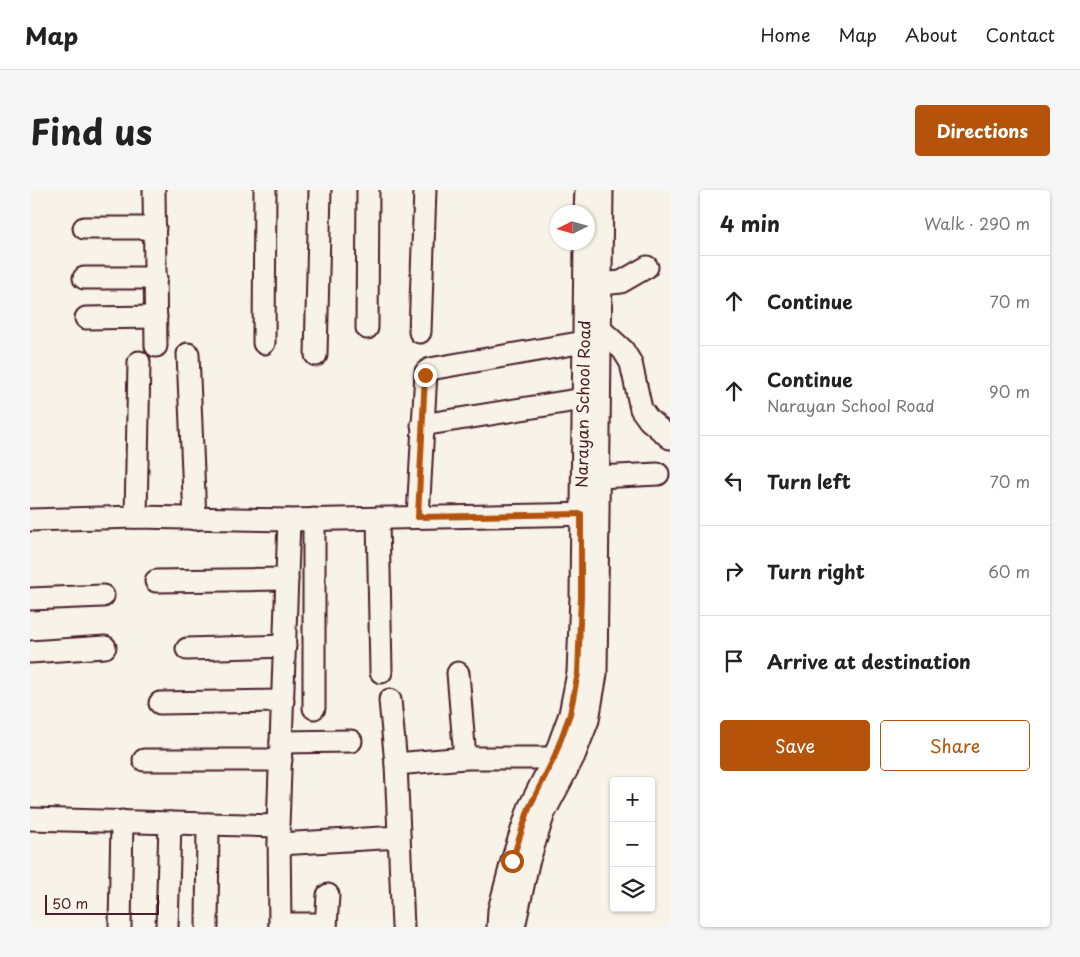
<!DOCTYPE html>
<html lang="en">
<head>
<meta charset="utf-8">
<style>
  body { margin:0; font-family:"Playpen Sans",sans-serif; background:#f6f6f6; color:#222 }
  .controls { position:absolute; right:15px; bottom:15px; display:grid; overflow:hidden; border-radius:5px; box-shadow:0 1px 4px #0004 }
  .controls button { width:45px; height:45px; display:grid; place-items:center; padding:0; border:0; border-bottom:1px solid #e0e0e0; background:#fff; color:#222; font:25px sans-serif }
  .compass { position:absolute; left:520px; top:15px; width:45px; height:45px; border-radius:50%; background:#fff; box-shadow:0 1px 4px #0004; rotate:265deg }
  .scale { position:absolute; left:15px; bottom:12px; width:114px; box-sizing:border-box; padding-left:5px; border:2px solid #4a1f2b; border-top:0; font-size:14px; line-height:18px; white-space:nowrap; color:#4a1f2b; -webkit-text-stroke:4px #f7f3e8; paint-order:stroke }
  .stop { position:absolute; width:15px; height:15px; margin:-11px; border:4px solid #b45309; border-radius:50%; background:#fff }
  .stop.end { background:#b45309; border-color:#fff; box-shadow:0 1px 5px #0008 }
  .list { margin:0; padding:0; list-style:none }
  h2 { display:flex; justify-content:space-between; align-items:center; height:65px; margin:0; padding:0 20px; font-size:21px }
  h2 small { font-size:16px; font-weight:400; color:#767676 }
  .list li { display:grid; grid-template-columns:32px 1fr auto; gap:15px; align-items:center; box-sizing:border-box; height:90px; padding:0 20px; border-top:1px solid #e0e0e0 }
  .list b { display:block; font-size:19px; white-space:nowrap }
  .list p { margin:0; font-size:16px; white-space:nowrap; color:#767676 }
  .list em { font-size:16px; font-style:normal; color:#767676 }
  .actions { display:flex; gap:10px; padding:15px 20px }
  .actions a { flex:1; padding:11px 0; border:1px solid #b45309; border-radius:5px; text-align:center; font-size:18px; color:#b45309 }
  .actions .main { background:#b45309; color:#fff }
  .icon { flex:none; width:28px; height:28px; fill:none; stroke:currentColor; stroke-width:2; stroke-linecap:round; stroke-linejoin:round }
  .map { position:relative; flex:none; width:640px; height:737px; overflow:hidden; border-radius:5px }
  header { display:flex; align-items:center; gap:30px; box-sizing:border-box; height:70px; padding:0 25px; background:#fff; border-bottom:1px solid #e0e0e0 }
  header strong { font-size:24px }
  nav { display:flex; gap:28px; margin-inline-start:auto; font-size:18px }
  .intro { display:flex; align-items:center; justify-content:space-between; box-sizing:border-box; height:120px; padding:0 30px }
  h1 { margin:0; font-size:35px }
  .button { padding:12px 22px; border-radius:5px; background:#b45309; color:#fff; font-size:18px; font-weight:700 }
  main { display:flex; gap:30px; padding:0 30px }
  aside { flex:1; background:#fff; border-radius:5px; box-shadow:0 1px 4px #0004 }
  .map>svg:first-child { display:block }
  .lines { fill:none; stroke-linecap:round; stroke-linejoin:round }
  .minor-casing { stroke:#4a1f2b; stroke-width:25 }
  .minor { stroke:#f7f3e8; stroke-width:21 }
  .route { stroke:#b45309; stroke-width:6 }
  .labels { text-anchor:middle; stroke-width:4; stroke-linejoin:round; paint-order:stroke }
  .street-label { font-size:16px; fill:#4a1f2b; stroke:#f7f3e8 }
</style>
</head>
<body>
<header>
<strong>Map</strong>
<nav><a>Home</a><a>Map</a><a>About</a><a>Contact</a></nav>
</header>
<div class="intro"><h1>Find us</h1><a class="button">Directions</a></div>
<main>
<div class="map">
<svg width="640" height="737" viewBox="0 0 640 737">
  <rect width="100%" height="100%" fill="#f7f3e8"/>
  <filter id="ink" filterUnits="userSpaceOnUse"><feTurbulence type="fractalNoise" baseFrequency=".02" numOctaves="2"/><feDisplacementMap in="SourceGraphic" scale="10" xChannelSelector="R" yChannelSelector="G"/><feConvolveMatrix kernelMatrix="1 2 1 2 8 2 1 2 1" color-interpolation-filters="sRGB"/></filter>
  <g filter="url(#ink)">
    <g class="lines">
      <defs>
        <g id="minor">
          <path d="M124,0L126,156"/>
          <path d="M555,22L556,0"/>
          <path d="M54,38H125"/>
          <path d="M54,88H126"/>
          <path d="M571,94L591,92L617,77"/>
          <path d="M56,128L126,127"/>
          <path d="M337,138L338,0"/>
          <path d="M570,139L593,160L601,173L611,219L619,230L640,248"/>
          <path d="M390,142L395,0"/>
          <path d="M234,153L235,0"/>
          <path d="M158,164L165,329"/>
          <path d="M286,165L290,0"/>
          <path d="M392,235L553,209"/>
          <path d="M568,287L628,284"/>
          <path d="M106,327L109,172"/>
          <path d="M388,327L396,182L400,179L554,152"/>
          <path d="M348,328L351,482"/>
          <path d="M284,329V518"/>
          <path d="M0,330L106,327L259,330L565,324"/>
          <path d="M126,391L257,389"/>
          <path d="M0,409L73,406"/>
          <path d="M157,459L255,456"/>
          <path d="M0,462L75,457"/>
          <path d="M428,483L435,568"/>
          <path d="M360,510L366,574"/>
          <path d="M130,513L253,511"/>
          <path d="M251,552L321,551"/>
          <path d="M114,570H251"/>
          <path d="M0,629L248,636L259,330"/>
          <path d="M249,640L250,737"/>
          <path d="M249,654L369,647"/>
          <path d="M250,734H296"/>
          <path d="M90,737L92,631"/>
          <path d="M137,737L140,633"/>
          <path d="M177,737L178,634"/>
          <path d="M296,737L298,705"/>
          <path d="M373,737L366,574L435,568H524"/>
          <path d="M468,737L469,720L482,671L499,618L524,568L540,524L548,483L551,406L555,52"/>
          <path d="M484,737L498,673L514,623L544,566L558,530L566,484L572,0"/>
        </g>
      </defs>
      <!-- minor casing -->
      <use href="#minor" class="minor-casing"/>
      <!-- minor -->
      <use href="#minor" class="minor"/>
    </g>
  </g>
  <g class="lines" filter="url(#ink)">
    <!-- route -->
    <path class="route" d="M395,185L388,327L551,324V406L548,483L540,524L524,568L499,618L482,671"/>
  </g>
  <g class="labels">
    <!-- street labels -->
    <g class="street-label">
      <text transform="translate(553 214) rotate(-89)" y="6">Narayan School Road</text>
    </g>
  </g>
</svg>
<div class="controls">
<button>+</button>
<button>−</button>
<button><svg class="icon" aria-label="layers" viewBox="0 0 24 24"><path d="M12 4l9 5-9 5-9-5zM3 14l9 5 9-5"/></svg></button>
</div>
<svg class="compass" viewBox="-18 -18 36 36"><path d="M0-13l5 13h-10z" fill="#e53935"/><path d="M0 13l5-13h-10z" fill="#767676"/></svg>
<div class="scale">50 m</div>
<div class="stop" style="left:482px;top:671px"></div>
<div class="stop end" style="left:395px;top:185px"></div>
</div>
<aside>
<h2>4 min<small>Walk · 290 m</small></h2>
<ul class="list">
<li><svg class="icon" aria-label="ahead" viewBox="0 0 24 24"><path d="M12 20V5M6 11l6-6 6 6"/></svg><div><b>Continue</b></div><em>70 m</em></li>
<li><svg class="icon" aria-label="ahead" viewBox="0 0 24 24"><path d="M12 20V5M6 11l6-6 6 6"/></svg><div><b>Continue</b><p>Narayan School Road</p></div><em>90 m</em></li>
<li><svg class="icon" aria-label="left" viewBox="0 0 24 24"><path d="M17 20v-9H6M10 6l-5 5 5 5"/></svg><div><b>Turn left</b></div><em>70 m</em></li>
<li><svg class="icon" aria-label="right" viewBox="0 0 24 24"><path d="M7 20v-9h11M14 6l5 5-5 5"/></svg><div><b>Turn right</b></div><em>60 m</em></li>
<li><svg class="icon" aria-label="arrive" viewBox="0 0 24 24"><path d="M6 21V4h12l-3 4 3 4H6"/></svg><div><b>Arrive at destination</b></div></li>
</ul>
<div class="actions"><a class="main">Save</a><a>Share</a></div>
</aside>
</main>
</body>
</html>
